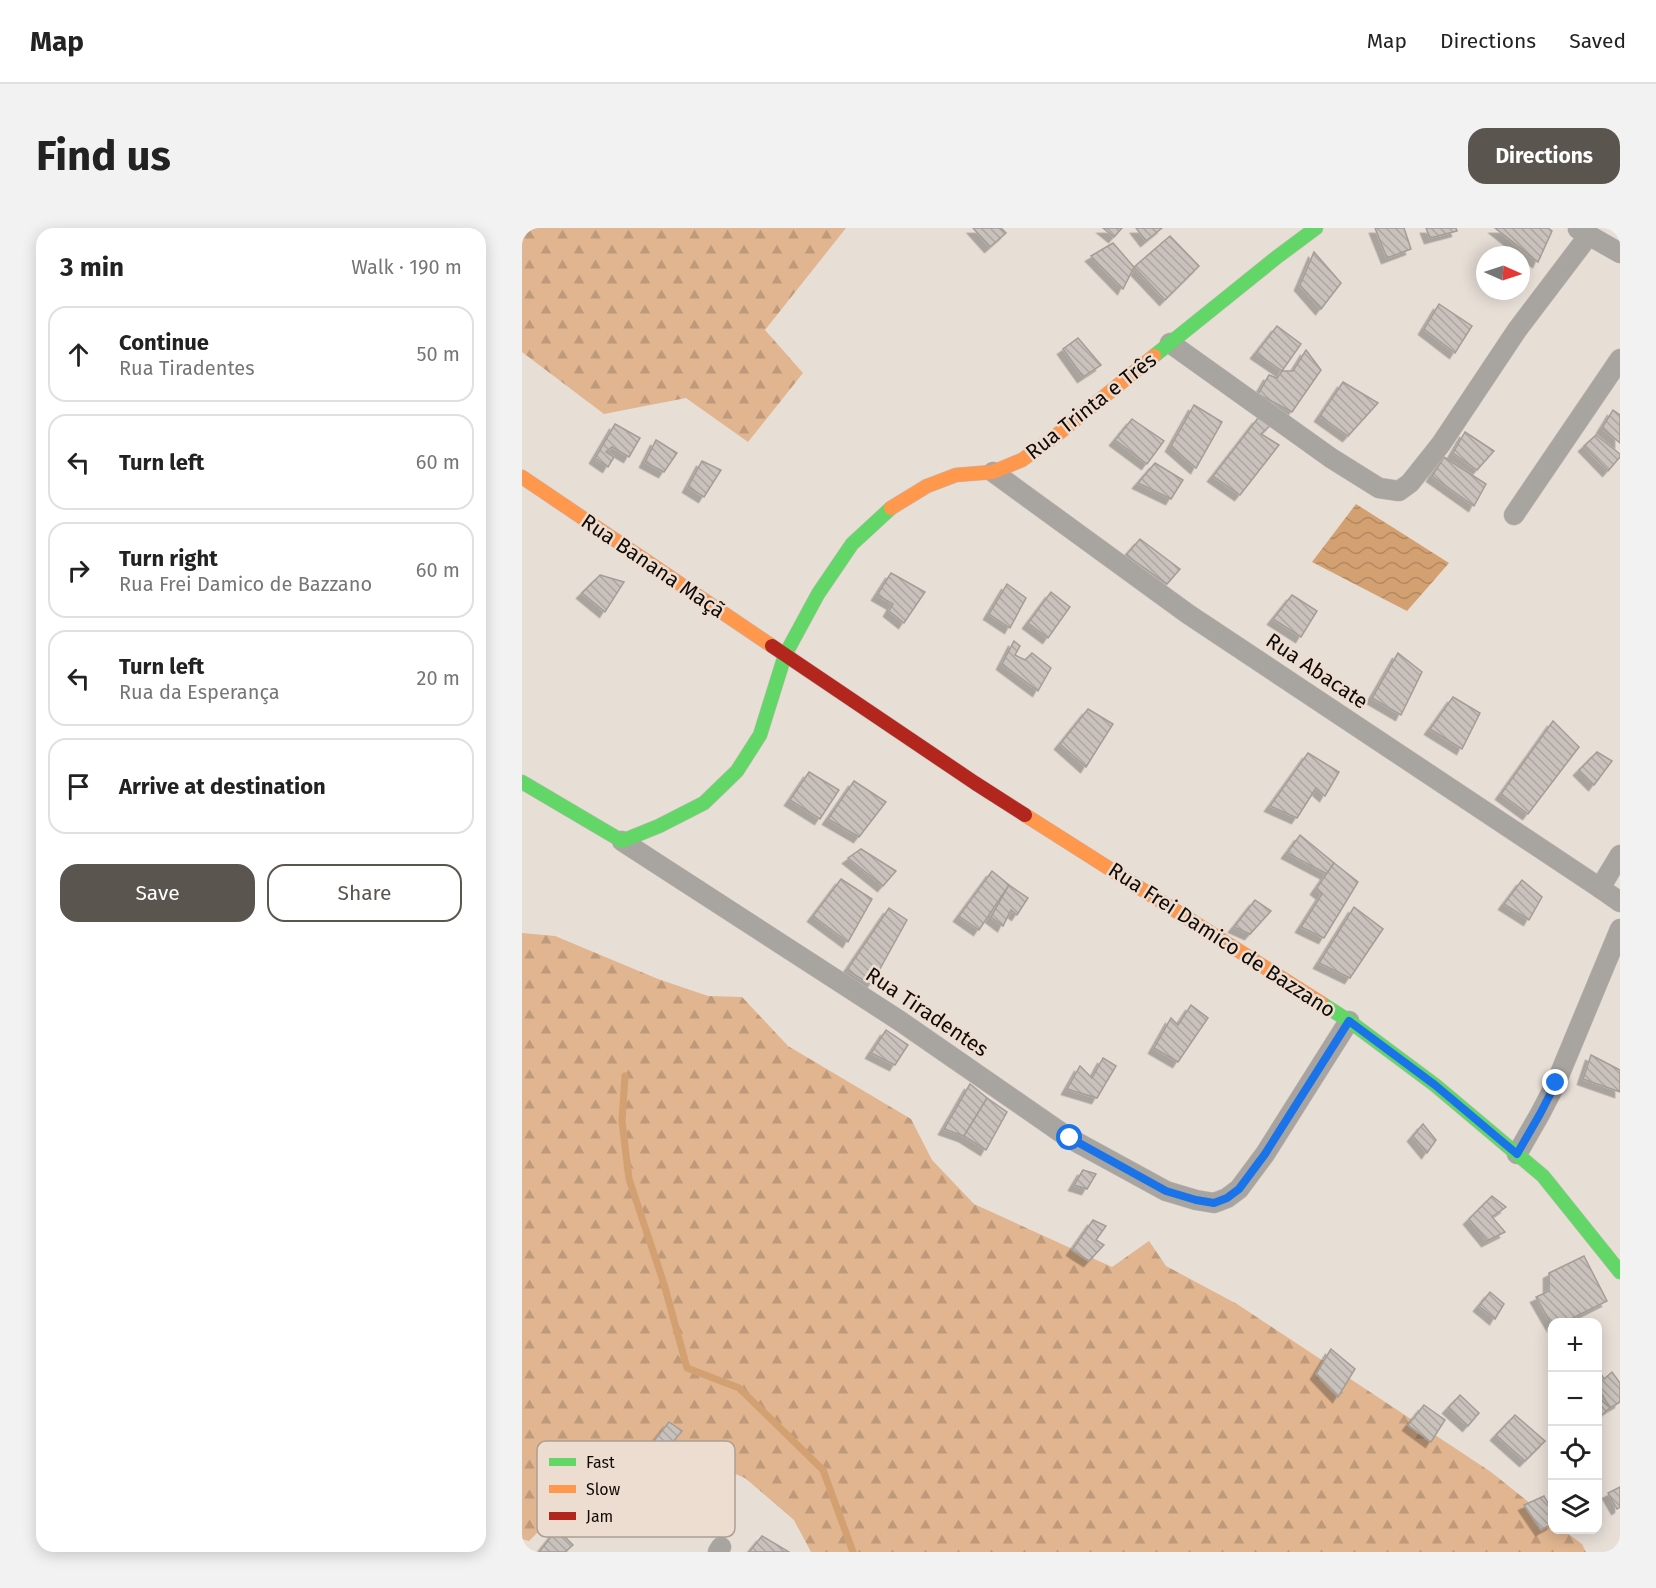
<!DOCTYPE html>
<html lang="en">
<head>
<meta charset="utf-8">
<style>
  body { margin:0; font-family:"Fira Sans",sans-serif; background:#f2f2f2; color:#222 }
  .controls { position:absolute; right:18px; bottom:18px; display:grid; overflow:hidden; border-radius:12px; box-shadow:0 3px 15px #0003 }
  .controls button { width:54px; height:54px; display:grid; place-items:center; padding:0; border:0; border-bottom:2px solid #e0e0e0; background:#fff; color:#222; font:30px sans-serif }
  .compass { position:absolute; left:954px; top:18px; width:54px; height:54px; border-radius:50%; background:#fff; box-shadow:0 3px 15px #0003; rotate:93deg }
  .stop { position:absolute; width:18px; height:18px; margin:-14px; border:4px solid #1a73e8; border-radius:50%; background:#fff }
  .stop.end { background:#1a73e8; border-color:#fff; box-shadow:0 2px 6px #0008 }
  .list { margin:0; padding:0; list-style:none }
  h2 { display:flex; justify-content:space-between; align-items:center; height:78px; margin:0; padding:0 24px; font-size:26px }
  h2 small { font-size:20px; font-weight:400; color:#767676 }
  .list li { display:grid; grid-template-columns:39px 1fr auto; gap:18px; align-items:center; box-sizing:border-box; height:96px; margin:0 12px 12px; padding:0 12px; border:2px solid #e0e0e0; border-radius:18px }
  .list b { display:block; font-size:22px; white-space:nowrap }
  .list p { margin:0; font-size:20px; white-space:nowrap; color:#767676 }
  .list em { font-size:20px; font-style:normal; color:#767676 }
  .actions { display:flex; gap:12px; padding:18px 24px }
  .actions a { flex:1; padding:14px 0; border:2px solid #5b554f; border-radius:18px; text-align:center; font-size:21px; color:#5b554f }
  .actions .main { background:#5b554f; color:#fff }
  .icon { flex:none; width:33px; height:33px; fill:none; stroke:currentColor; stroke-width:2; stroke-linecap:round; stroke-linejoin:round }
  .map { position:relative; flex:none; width:1098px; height:1324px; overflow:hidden; border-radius:18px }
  header { display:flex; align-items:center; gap:36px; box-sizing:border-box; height:84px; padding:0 30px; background:#fff; border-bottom:2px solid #e0e0e0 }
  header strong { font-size:28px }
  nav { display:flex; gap:33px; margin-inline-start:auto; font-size:21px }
  .intro { display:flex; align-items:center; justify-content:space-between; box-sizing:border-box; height:144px; padding:0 36px }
  h1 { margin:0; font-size:42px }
  .button { padding:15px 27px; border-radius:18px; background:#5b554f; color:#fff; font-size:21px; font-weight:700 }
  main { display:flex; gap:36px; padding:0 36px }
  aside { flex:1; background:#fff; border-radius:18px; box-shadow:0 3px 15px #0003 }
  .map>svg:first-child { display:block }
  .forest { fill:url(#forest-firs) }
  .water { fill:url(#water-waves) }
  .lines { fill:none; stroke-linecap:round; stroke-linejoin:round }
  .stream { stroke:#d3a071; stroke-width:7 }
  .building { fill:url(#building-back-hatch); stroke:#a49d97; stroke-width:1.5; filter:url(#shadow) }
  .street-casing { stroke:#c3bcb7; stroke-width:21 }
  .fast-casing { stroke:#c3bcb7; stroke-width:15 }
  .slow-casing { stroke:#c3bcb7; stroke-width:15 }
  .jam-casing { stroke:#c3bcb7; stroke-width:15 }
  .street { stroke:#a8a4a0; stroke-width:20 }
  .fast { stroke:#63d668; stroke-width:14 }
  .slow { stroke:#ff974d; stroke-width:14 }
  .jam { stroke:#b3261e; stroke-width:14 }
  .route { stroke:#1a73e8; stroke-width:8 }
  .labels { text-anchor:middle; stroke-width:5; stroke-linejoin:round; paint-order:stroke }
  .street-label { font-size:21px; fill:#100b07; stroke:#edddd0 }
  .key { fill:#edddd0; stroke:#ab9e94; stroke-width:1.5 }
  .key-label { font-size:16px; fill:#100b07 }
</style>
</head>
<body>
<header>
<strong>Map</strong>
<nav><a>Map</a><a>Directions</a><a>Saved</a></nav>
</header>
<div class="intro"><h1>Find us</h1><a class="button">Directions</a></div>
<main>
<aside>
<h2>3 min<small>Walk · 190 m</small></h2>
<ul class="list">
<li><svg class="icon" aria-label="ahead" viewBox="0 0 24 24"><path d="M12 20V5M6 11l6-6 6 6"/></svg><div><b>Continue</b><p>Rua Tiradentes</p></div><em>50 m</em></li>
<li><svg class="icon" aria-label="left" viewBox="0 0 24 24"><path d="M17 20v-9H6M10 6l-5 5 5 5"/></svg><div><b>Turn left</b></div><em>60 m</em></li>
<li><svg class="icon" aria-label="right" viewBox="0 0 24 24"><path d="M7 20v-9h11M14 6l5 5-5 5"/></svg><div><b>Turn right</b><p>Rua Frei Damico de Bazzano</p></div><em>60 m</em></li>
<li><svg class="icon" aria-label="left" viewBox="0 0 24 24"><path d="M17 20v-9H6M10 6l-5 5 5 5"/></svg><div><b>Turn left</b><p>Rua da Esperança</p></div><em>20 m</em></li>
<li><svg class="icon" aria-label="arrive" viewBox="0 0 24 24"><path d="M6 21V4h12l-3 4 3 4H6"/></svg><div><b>Arrive at destination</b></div></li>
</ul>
<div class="actions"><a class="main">Save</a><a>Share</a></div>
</aside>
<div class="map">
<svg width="1098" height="1324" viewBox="0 0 1098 1324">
  <defs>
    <pattern id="forest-firs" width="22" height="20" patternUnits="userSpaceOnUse" patternTransform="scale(1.5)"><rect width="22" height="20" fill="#e0b58f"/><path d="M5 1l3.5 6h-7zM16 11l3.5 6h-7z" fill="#bf9a7a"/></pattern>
    <pattern id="water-waves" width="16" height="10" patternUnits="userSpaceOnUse" patternTransform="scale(1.5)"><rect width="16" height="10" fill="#d3a071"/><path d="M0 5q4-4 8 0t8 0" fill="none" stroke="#b48860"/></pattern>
    <pattern id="building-back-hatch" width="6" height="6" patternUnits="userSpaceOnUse" patternTransform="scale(1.5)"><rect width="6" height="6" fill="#c9c2bc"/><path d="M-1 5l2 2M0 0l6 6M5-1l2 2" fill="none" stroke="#aca5a0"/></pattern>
    <filter id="shadow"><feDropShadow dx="-5.5" dy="5.5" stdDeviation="0" flood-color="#0004"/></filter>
  </defs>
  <rect width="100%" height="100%" fill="#e7ded6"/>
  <!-- forest -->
  <g class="forest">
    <path d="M0,0H324L243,102L281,145L226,214L164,170L82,186L0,124Z"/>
    <path d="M0,705L33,708L136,751L186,768L220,769L266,818L389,891L410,932L452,976L590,1039L627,1013L644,1038L715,1076L969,1244L1030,1293V1302H1041L1060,1316L1064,1324H289L272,1292L223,1250L175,1230L106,1233L47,1273L7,1313L0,1311Z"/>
  </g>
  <!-- water -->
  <path class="water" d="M834,276L927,335L885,383L790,334Z"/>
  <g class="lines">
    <!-- stream -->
    <path class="stream" d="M103,848L100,893L107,951L142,1056L165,1140L217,1160L301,1242L331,1324"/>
  </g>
  <!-- building -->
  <g class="building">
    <path d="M451,0H479L484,5L468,19Z"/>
    <path d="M581,0H600L592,9Z"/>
    <path d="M614,0H640L624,13Z"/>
    <path d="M853,0H882L889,21L865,30Z"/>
    <path d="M904,0H934L935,3L908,10Z"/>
    <path d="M973,0H1026L1030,3L1016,34Z"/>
    <path d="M648,8L677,38L643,72L612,39Z"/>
    <path d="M591,15L612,39L601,61L569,28Z"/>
    <path d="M792,24L819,55L799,81L778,57Z"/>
    <path d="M917,76L950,98L933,125L902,101Z"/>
    <path d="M755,98L779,116L760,143L734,125Z"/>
    <path d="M556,110L579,137L561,149L541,121Z"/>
    <path d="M784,122L799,142L770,184L736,166L747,147L755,150L760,143H771Z"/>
    <path d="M821,154L856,175L826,208L798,188Z"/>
    <path d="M672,177L700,194L674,240L649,218Z"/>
    <path d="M1091,182L1098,187V215L1080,200Z"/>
    <path d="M736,190L749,197L739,206L757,217L718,267L691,248Z"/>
    <path d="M610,191L642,213L625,236L593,212Z"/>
    <path d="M93,196L118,210L107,229L90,219L84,224L92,229L86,239L73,230Z"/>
    <path d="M943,204L972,223L955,242L931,225Z"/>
    <path d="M1074,207L1098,226V229L1086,243L1062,218Z"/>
    <path d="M134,212L155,225L142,244L123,234Z"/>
    <path d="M922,229L964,256L952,278L910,248Z"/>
    <path d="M180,233L199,242L182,269L166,259Z"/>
    <path d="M633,235L661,252L649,271L616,255Z"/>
    <path d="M618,311L658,341L645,356L604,327Z"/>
    <path d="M369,345L403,364L382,395L367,383L371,376L355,367Z"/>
    <path d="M78,347L102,354L83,384L60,365Z"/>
    <path d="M485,356L504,370L488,400L467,386Z"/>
    <path d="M529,364L548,379L526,410L506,395Z"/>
    <path d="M770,367L795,383L779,409L751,391Z"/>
    <path d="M492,413L498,418L493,427L503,432L510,425L529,440L516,463L480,436Z"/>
    <path d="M876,425L900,444L879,487L850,470Z"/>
    <path d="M931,469L958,485L940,521L908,501Z"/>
    <path d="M566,481L591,496L564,539L538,516Z"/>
    <path d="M1031,493L1057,519L1006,586L979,566Z"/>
    <path d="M1075,524L1090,533L1072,557L1057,542Z"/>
    <path d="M786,525L817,544L803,568L794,560L775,590L748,578Z"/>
    <path d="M287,544L317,562L298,591L268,572Z"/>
    <path d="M332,553L364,574L337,609L306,591Z"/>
    <path d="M778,607L812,635L805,646L765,625Z"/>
    <path d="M339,621L374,643L361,658L326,630Z"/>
    <path d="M812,635L836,654L802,710L779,699L800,666L794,661Z"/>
    <path d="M470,643L487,657L457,702L437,688Z"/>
    <path d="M319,651L350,671L326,714L291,688Z"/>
    <path d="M1000,652L1020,669L1007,692L982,676Z"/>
    <path d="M487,657L506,670L495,687L489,682L481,698L469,689Z"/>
    <path d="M733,672L749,683L728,706L712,699Z"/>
    <path d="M832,679L861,701L828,750L797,735Z"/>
    <path d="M367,680L385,692L349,757L325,742Z"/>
    <path d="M669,777L686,790L656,834L632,820L649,790L656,797Z"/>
    <path d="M364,802L386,817L373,837L349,825Z"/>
    <path d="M1069,827L1098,842V864L1061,851Z"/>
    <path d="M581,830L594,838L575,870L545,861L558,838L570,850Z"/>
    <path d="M448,856L465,870L442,908L422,901Z"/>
    <path d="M465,870L485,884L464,922L442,908Z"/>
    <path d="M901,896L914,912L905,925L891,908Z"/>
    <path d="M561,942L574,946L565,961L552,957Z"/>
    <path d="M970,968L984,979L970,989L983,1004L965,1013L947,991Z"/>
    <path d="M571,992L584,998L574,1012L582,1017L567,1033L550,1022Z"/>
    <path d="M1062,1028L1085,1073L1043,1094H1030V1097L1014,1069L1027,1063V1045Z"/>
    <path d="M968,1064L982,1076L973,1091L957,1078Z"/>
    <path d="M809,1121L833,1141L816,1169L794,1146Z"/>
    <path d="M1078,1144L1082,1151L1090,1144L1098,1155V1174L1088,1180L1076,1160V1145Z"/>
    <path d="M938,1167L957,1185L946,1198L926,1180Z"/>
    <path d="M1076,1169L1088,1180L1076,1190Z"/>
    <path d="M902,1177L923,1192L909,1214L886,1197Z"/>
    <path d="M993,1187L1023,1213L1003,1233L974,1207Z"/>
    <path d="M147,1194L160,1203L140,1227L128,1218Z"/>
    <path d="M1098,1259V1279L1095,1281L1086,1265Z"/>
    <path d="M1022,1268L1030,1282V1296L1019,1302L1002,1277Z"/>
    <path d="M35,1301L51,1317L43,1324H17Z"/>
    <path d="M240,1308L267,1324H227Z"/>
  </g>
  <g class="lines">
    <defs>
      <g id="street">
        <path d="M1056,1L1098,25"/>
        <path d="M648,115L809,230L857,260L877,263L888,255L919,216L995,102L1067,7"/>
        <path d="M471,244L666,386L1078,660L1098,674"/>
        <path d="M992,287L1098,131"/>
        <path d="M100,613L378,793L547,910L644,963L674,972L692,975L705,970L717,961L743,926L827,793"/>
        <path d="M1078,660L1098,627"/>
        <path d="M995,926L1018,886L1034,855L1098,701"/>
        <path d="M196,1324L199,1319"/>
      </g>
      <g id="fast">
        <path d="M632,128L755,29L794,0"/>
        <path d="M0,554L100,613L137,598L182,575L215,543L238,507L263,427L296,366L330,316L369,280"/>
        <path d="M799,775L827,793L913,857L1021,948L1098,1044"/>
      </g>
      <g id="slow">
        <path d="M0,249L250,418"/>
        <path d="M369,280L405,258L434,247L471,244L500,232L531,210L632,128"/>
        <path d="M503,587L799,775"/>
      </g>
      <path id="jam" d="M250,418L453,555L503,587"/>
    </defs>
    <!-- street casing -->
    <use href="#street" class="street-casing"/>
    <!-- fast casing -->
    <use href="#fast" class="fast-casing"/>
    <!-- slow casing -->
    <use href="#slow" class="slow-casing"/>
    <!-- jam casing -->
    <use href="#jam" class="jam-casing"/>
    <!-- street -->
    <use href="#street" class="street"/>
    <!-- fast -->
    <use href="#fast" class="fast"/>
    <!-- slow -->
    <use href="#slow" class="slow"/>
    <!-- jam -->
    <use href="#jam" class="jam"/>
  </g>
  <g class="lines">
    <!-- route -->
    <path class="route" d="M548,910L644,963L674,972L692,975L705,970L717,961L743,926L827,793L913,857L995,926L1018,886L1034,855"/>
  </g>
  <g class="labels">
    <!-- street labels -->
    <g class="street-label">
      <text transform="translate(569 178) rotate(-38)" y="7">Rua Trinta e Três</text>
      <text transform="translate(131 338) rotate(34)" y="7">Rua Banana Maçã</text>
      <text transform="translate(795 443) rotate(34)" y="7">Rua Abacate</text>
      <text transform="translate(700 712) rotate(33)" y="7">Rua Frei Damico de Bazzano</text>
      <text transform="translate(405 784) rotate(34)" y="7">Rua Tiradentes</text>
    </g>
  </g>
  <!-- legend -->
  <rect x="15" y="1213" width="198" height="96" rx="9" class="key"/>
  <rect x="27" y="1230" width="27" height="8" fill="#63d668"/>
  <rect x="27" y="1257" width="27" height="8" fill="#ff974d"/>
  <rect x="27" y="1284" width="27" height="8" fill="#b3261e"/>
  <g class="key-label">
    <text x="64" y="1240">Fast</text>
    <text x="64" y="1267">Slow</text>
    <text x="64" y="1294">Jam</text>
  </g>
</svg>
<div class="controls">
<button>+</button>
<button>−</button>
<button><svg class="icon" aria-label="locate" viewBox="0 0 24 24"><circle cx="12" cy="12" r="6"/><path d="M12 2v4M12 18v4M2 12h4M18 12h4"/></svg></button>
<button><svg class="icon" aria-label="layers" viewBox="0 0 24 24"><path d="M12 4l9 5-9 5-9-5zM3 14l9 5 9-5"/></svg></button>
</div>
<svg class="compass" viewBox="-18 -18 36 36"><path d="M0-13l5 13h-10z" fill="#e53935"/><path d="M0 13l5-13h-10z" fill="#767676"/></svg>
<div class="stop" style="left:548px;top:910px"></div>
<div class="stop end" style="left:1034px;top:855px"></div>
</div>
</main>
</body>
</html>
